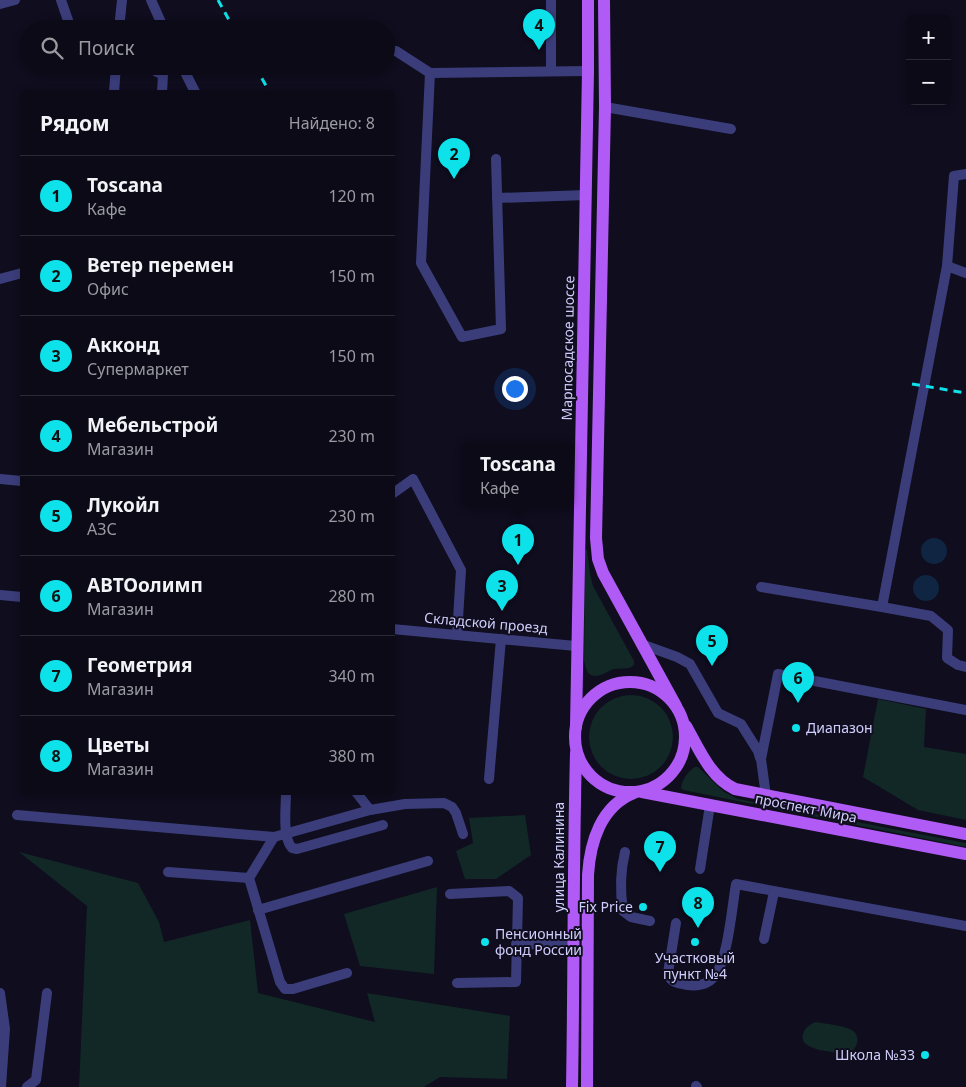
<!DOCTYPE html>
<html lang="ru">
<head>
<meta charset="utf-8">
<style>
  body { margin:0; font-family:"Noto Sans",sans-serif; background:#14131f; color:#f1f3f6 }
  .controls { position:absolute; right:15px; top:15px; display:grid; overflow:hidden; border-radius:8px; box-shadow:0 2px 8px #0003 }
  .controls button { width:45px; height:45px; display:grid; place-items:center; padding:0; border:0; border-bottom:1px solid #2b2b35; background:#0b0a16; color:#f1f3f6; font:25px sans-serif }
  .you { position:absolute; left:514px; top:388px; width:18px; height:18px; margin:-12px; border:4px solid #fff; border-radius:50%; background:#1a73e8; box-shadow:0 0 0 8px #1a73e833 }
  .badge { display:grid; place-items:center; width:32px; height:32px; border-radius:50%; background:#0de1e9; color:#111; font-size:16px; font-weight:700 }
  .pin { position:absolute; translate:-50% -41px; filter:drop-shadow(0 1px 2px #0008) }
  .pin::after { content:''; position:absolute; top:26px; width:18px; height:15px; background:inherit; clip-path:polygon(0 0,100% 0,50% 100%) }
  .popup { position:absolute; left:463px; top:442px; width:110px; height:65px; box-sizing:border-box; display:grid; place-content:center; border-radius:8px; background:#0b0a16; filter:drop-shadow(0 1px 4px #0005); font-size:16px; white-space:nowrap; color:#9a9aa1 }
  .popup b { font-size:19px; color:#f1f3f6 }
  .popup::after { content:''; position:absolute; left:50%; top:100%; margin-left:-10px; border:10px solid transparent; border-top-color:#0b0a16 }
  .list { margin:0; padding:0; list-style:none }
  h2 { display:flex; justify-content:space-between; align-items:center; height:65px; margin:0; padding:0 20px; font-size:21px }
  h2 small { font-size:16px; font-weight:400; color:#9a9aa1 }
  .list li { display:grid; grid-template-columns:32px 1fr auto; gap:15px; align-items:center; box-sizing:border-box; height:80px; padding:0 20px; border-top:1px solid #2b2b35 }
  .list b { display:block; font-size:19px; white-space:nowrap }
  .list p { margin:0; font-size:16px; white-space:nowrap; color:#9a9aa1 }
  .list em { font-size:16px; font-style:normal; color:#9a9aa1 }
  .icon { flex:none; width:28px; height:28px; fill:none; stroke:currentColor; stroke-width:2; stroke-linecap:round; stroke-linejoin:round }
  .map { position:relative; flex:none; width:966px; height:1087px; overflow:hidden }
  .search { position:absolute; background:#0b0a16; box-shadow:0 2px 8px #0003; left:20px; top:20px; width:375px; height:55px; display:flex; align-items:center; gap:12px; box-sizing:border-box; padding:0 18px; border-radius:28px; color:#9a9aa1; font-size:19px }
  .panel { position:absolute; background:#0b0a16; box-shadow:0 2px 8px #0003; left:20px; top:90px; width:375px; height:705px; border-radius:8px }
  .map>svg:first-child { display:block }
  .green { fill:#112826 }
  .water { fill:#0f2541 }
  .lines { fill:none; stroke-linecap:round; stroke-linejoin:round }
  .minor { stroke:#3b3d7b; stroke-width:10 }
  .major { stroke:#b15bf6; stroke-width:12 }
  .rail { stroke:#0de1e9; stroke-width:3; stroke-dasharray:8 6; stroke-linecap:butt }
  .poi-dot { fill:#0de1e9; stroke:#0f0d1e; stroke-width:2 }
  .labels { text-anchor:middle; stroke-width:4; stroke-linejoin:round; paint-order:stroke }
  .street-label { font-size:14px; fill:#d0cefc; stroke:#0f0d1e }
  .poi-label { font-size:14px; fill:#d0cefc; stroke:#0f0d1e; text-anchor:start }
</style>
</head>
<body>
<div class="map">
<svg width="966" height="1087" viewBox="0 0 966 1087">
  <rect width="100%" height="100%" fill="#0f0d1e"/>
  <!-- green -->
  <g class="green">
    <path d="M587,549L590,574L593,586L634,661V665C629,670 621,668 614,669C607,671 598,679 591,675C586,673 586,666 584,661L585,551Z"/>
    <circle cx="631" cy="737" r="42"/>
    <path d="M878,699L926,709L924,747L966,754V820L918,810L863,777Z"/>
    <path d="M695,767H698L724,792L738,799L966,843V847L683,790L681,788C681,781 689,770 695,767Z"/>
    <path d="M525,815L531,855L496,879H465L456,851L473,843L469,818Z"/>
    <path d="M19,852L138,883L159,922L164,942L250,920L258,993L375,1022L367,993L510,1016L507,1079L440,1077L424,1087H79L87,906Z"/>
    <path d="M437,887L434,974L360,966L344,914Z"/>
    <path d="M816,1022C826,1024 840,1025 850,1029C864,1035 858,1057 837,1053C829,1051 818,1051 811,1047C796,1041 803,1026 816,1022Z"/>
  </g>
  <!-- water -->
  <g class="water">
    <circle cx="934" cy="551" r="13"/>
    <circle cx="926" cy="588" r="13"/>
  </g>
  <g class="lines">
    <!-- minor -->
    <g class="minor">
      <path d="M61,0L71,29"/>
      <path d="M151,0L164,29"/>
      <path d="M551,0V71"/>
      <path d="M0,4L15,0"/>
      <path d="M119,29L122,0"/>
      <path d="M396,51L430,73L588,71"/>
      <path d="M146,66L163,75L162,92"/>
      <path d="M182,66L195,92"/>
      <path d="M430,73L421,263L462,337L501,329L496,159"/>
      <path d="M114,92L116,66"/>
      <path d="M605,107L731,129"/>
      <path d="M497,198L586,195"/>
      <path d="M947,266L966,273"/>
      <path d="M0,279L22,273"/>
      <path d="M0,479L22,481"/>
      <path d="M392,494L413,479L461,570L457,635"/>
      <path d="M761,587L882,607L947,266L954,176L966,174"/>
      <path d="M0,595L22,597"/>
      <path d="M882,607L931,616L948,630L947,658L958,665L966,667"/>
      <path d="M392,629L576,646"/>
      <path d="M641,644L677,657L690,664L718,713L741,724L758,751L760,758"/>
      <path d="M489,779L501,639"/>
      <path d="M286,792C286,808 282,837 292,848L297,849L383,825"/>
      <path d="M356,792L370,810"/>
      <path d="M766,796L761,759L778,674L966,710"/>
      <path d="M17,815L274,837L370,810L405,804L444,803L452,807L456,813L463,834"/>
      <path d="M625,852C620,872 620,891 623,911L631,917L650,921"/>
      <path d="M700,869L710,805"/>
      <path d="M168,872L249,878L274,837"/>
      <path d="M249,878L280,982L285,989H293L347,973"/>
      <path d="M450,894L509,891L518,898L516,982L457,983"/>
      <path d="M258,910L428,861"/>
      <path d="M676,923L668,973C670,981 674,982 682,984C694,987 709,986 716,974C728,957 732,907 736,884L966,926"/>
      <path d="M764,939L774,892"/>
      <path d="M516,944L574,945"/>
      <path d="M0,993L5,1029L1,1087"/>
      <path d="M696,1086L697,1087"/>
      <path d="M27,1087L36,1080L47,993"/>
    </g>
    <!-- major -->
    <g class="major">
      <path d="M604,0L605,107L596,538L598,559L603,573L676,706"/>
      <circle cx="630" cy="737" r="55"/>
      <path d="M686,726C699,749 710,777 735,789L966,834"/>
      <path d="M576,727L588,71V0"/>
      <path d="M642,792L966,854"/>
      <path d="M572,1087C574,976 573,864 576,753"/>
      <path d="M587,1087L588,875C590,842 601,806 634,793"/>
    </g>
    <!-- rail -->
    <g class="rail">
      <path d="M218,0L234,29"/>
      <path d="M255,66L269,91"/>
      <path d="M912,384L966,393"/>
    </g>
  </g>
  <!-- markers -->
  <g class="poi-dot">
    <circle cx="796" cy="728" r="5"/>
    <circle cx="643" cy="907" r="5"/>
    <circle cx="485" cy="942" r="5"/>
    <circle cx="695" cy="942" r="5"/>
    <circle cx="925" cy="1055" r="5"/>
  </g>
  <g class="labels">
    <!-- street labels -->
    <g class="street-label">
      <text transform="translate(568 348) rotate(-89)" y="5">Марпосадское шоссе</text>
      <text transform="translate(486 623) rotate(5)" y="5">Складской проезд</text>
      <text transform="translate(806 808) rotate(11)" y="5">проспект Мира</text>
      <text transform="translate(559 857) rotate(-90)" y="5">улица Калинина</text>
    </g>
    <!-- poi labels -->
    <g class="poi-label">
      <text x="806" y="733">Диапазон</text>
      <text x="633" y="912" text-anchor="end">Fix Price</text>
      <text x="495" y="939">Пенсионный<tspan x="495" dy="16">фонд России</tspan></text>
      <text x="695" y="963" text-anchor="middle">Участковый<tspan x="695" dy="16">пункт №4</tspan></text>
      <text x="915" y="1060" text-anchor="end">Школа №33</text>
    </g>
  </g>
</svg>
<div class="controls">
<button>+</button>
<button>−</button>
</div>
<div class="you"></div>
<div class="pin badge" style="left:518px;top:565px">1</div>
<div class="popup"><b>Toscana</b>Кафе</div>
<div class="pin badge" style="left:454px;top:179px">2</div>
<div class="pin badge" style="left:502px;top:611px">3</div>
<div class="pin badge" style="left:539px;top:50px">4</div>
<div class="pin badge" style="left:712px;top:666px">5</div>
<div class="pin badge" style="left:798px;top:703px">6</div>
<div class="pin badge" style="left:660px;top:872px">7</div>
<div class="pin badge" style="left:698px;top:928px">8</div>
<div class="search"><svg class="icon" aria-label="search" viewBox="0 0 24 24"><circle cx="10" cy="10" r="6"/><path d="M15 15l6 6"/></svg>Поиск</div>
<section class="panel">
<h2>Рядом<small>Найдено: 8</small></h2>
<ul class="list">
<li><span class="badge">1</span><div><b>Toscana</b><p>Кафе</p></div><em>120 m</em></li>
<li><span class="badge">2</span><div><b>Ветер перемен</b><p>Офис</p></div><em>150 m</em></li>
<li><span class="badge">3</span><div><b>Акконд</b><p>Супермаркет</p></div><em>150 m</em></li>
<li><span class="badge">4</span><div><b>Мебельстрой</b><p>Магазин</p></div><em>230 m</em></li>
<li><span class="badge">5</span><div><b>Лукойл</b><p>АЗС</p></div><em>230 m</em></li>
<li><span class="badge">6</span><div><b>АВТОолимп</b><p>Магазин</p></div><em>280 m</em></li>
<li><span class="badge">7</span><div><b>Геометрия</b><p>Магазин</p></div><em>340 m</em></li>
<li><span class="badge">8</span><div><b>Цветы</b><p>Магазин</p></div><em>380 m</em></li>
</ul>
</section>
</div>
</body>
</html>
